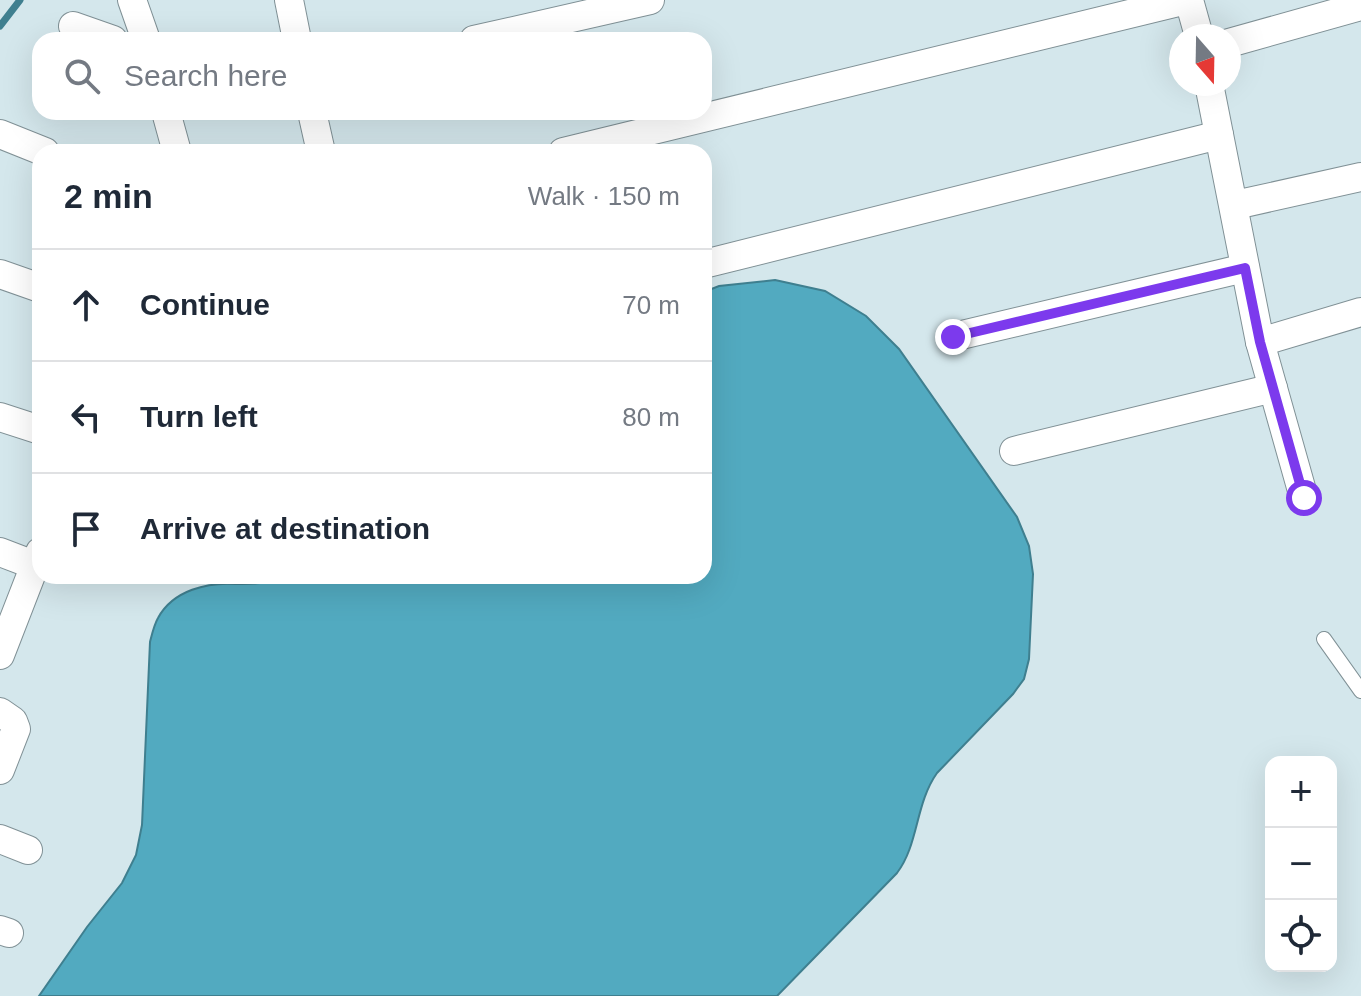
<!DOCTYPE html>
<html lang="en">
<head>
<meta charset="utf-8">
<style>
  body { margin:0; font-family:Helvetica,sans-serif; background:#f2f2f3; color:#1f2937 }
  .controls { position:absolute; right:24px; bottom:24px; display:grid; overflow:hidden; border-radius:16px; box-shadow:0 8px 32px #0002 }
  .controls button { width:72px; height:72px; display:grid; place-items:center; padding:0; border:0; border-bottom:2px solid #e0e1e3; background:#fff; color:#1f2937; font:40px sans-serif }
  .compass { position:absolute; left:1169px; top:24px; width:72px; height:72px; border-radius:50%; background:#fff; box-shadow:0 8px 32px #0002; rotate:160deg }
  .stop { position:absolute; width:24px; height:24px; margin:-18px; border:6px solid #7c3aed; border-radius:50%; background:#fff }
  .stop.end { background:#7c3aed; border-color:#fff; box-shadow:0 2px 8px #0008 }
  .list { margin:0; padding:0; list-style:none }
  h2 { display:flex; justify-content:space-between; align-items:center; height:104px; margin:0; padding:0 32px; font-size:34px }
  h2 small { font-size:26px; font-weight:400; color:#747a83 }
  .list li { display:grid; grid-template-columns:52px 1fr auto; gap:24px; align-items:center; box-sizing:border-box; height:112px; padding:0 32px; border-top:2px solid #e0e1e3 }
  .list b { display:block; font-size:30px; white-space:nowrap }
  .list em { font-size:26px; font-style:normal; color:#747a83 }
  .icon { flex:none; width:44px; height:44px; fill:none; stroke:currentColor; stroke-width:2; stroke-linecap:round; stroke-linejoin:round }
  .map { position:relative; flex:none; width:1361px; height:996px; overflow:hidden }
  .search { position:absolute; background:#fff; box-shadow:0 8px 32px #0002; left:32px; top:32px; width:680px; height:88px; display:flex; align-items:center; gap:20px; box-sizing:border-box; padding:0 28px; border-radius:24px; color:#747a83; font-size:30px }
  .panel { position:absolute; background:#fff; box-shadow:0 8px 32px #0002; left:32px; top:144px; width:680px; height:440px; border-radius:24px }
  .map>svg:first-child { display:block }
  .water { fill:#52aac0; stroke:#3f7f8f; stroke-width:2 }
  .lines { fill:none; stroke-linecap:round; stroke-linejoin:round }
  .stream { stroke:#3f7f8f; stroke-width:7 }
  .service-casing { stroke:#809196; stroke-width:16 }
  .minor-casing { stroke:#809196; stroke-width:30 }
  .service { stroke:#fff; stroke-width:14 }
  .minor { stroke:#fff; stroke-width:28 }
  .route { stroke:#7c3aed; stroke-width:10 }
</style>
</head>
<body>
<div class="map">
<svg width="1361" height="996" viewBox="0 0 1361 996">
  <rect width="100%" height="100%" fill="#d4e7ec"/>
  <!-- water -->
  <path class="water" d="M775,280L825,291L866,316L899,349L1017,517L1029,546L1033,574L1029,659L1024,679L1013,694L937,773C915,804 919,844 897,873L777,996H39L87,927L122,883L136,855L142,825L150,642C152,634 154,625 158,618C173,590 208,582 236,584C251,584 266,585 279,576H704V292L719,286Z"/>
  <g class="lines">
    <!-- stream -->
    <path class="stream" d="M0,26L20,0"/>
    <defs>
      <path id="service" d="M1324,639L1361,691"/>
      <g id="minor">
        <path d="M132,0L146,40"/>
        <path d="M289,0L297,40"/>
        <path d="M1189,0L1199,36"/>
        <path d="M73,26L113,40"/>
        <path d="M474,40L650,0"/>
        <path d="M1229,43L1361,6"/>
        <path d="M1209,84L1260,342L1304,498"/>
        <path d="M166,112L177,152"/>
        <path d="M312,112L321,152"/>
        <path d="M0,134L45,152"/>
        <path d="M563,152L1187,0"/>
        <path d="M1235,205L1361,177"/>
        <path d="M704,264L1219,135"/>
        <path d="M0,274L40,288"/>
        <path d="M953,337L1245,268"/>
        <path d="M1260,342L1361,312"/>
        <path d="M0,417L40,430"/>
        <path d="M1014,451L1273,388"/>
        <path d="M0,552L34,565"/>
        <path d="M0,655L40,552"/>
        <path d="M0,712L13,721L16,729L0,770"/>
        <path d="M0,839L28,850"/>
        <path d="M0,930L9,933"/>
      </g>
    </defs>
    <!-- service casing -->
    <use href="#service" class="service-casing"/>
    <!-- minor casing -->
    <use href="#minor" class="minor-casing"/>
    <!-- service -->
    <use href="#service" class="service"/>
    <!-- minor -->
    <use href="#minor" class="minor"/>
  </g>
  <g class="lines">
    <!-- route -->
    <path class="route" d="M953,337L1245,268L1260,342L1304,498"/>
  </g>
</svg>
<div class="controls">
<button>+</button>
<button>−</button>
<button><svg class="icon" aria-label="locate" viewBox="0 0 24 24"><circle cx="12" cy="12" r="6"/><path d="M12 2v4M12 18v4M2 12h4M18 12h4"/></svg></button>
</div>
<svg class="compass" viewBox="-18 -18 36 36"><path d="M0-13l5 13h-10z" fill="#e53935"/><path d="M0 13l5-13h-10z" fill="#747a83"/></svg>
<div class="stop" style="left:1304px;top:498px"></div>
<div class="stop end" style="left:953px;top:337px"></div>
<div class="search"><svg class="icon" aria-label="search" viewBox="0 0 24 24"><circle cx="10" cy="10" r="6"/><path d="M15 15l6 6"/></svg>Search here</div>
<section class="panel">
<h2>2 min<small>Walk · 150 m</small></h2>
<ul class="list">
<li><svg class="icon" aria-label="ahead" viewBox="0 0 24 24"><path d="M12 20V5M6 11l6-6 6 6"/></svg><div><b>Continue</b></div><em>70 m</em></li>
<li><svg class="icon" aria-label="left" viewBox="0 0 24 24"><path d="M17 20v-9H6M10 6l-5 5 5 5"/></svg><div><b>Turn left</b></div><em>80 m</em></li>
<li><svg class="icon" aria-label="arrive" viewBox="0 0 24 24"><path d="M6 21V4h12l-3 4 3 4H6"/></svg><div><b>Arrive at destination</b></div></li>
</ul>
</section>
</div>
</body>
</html>
